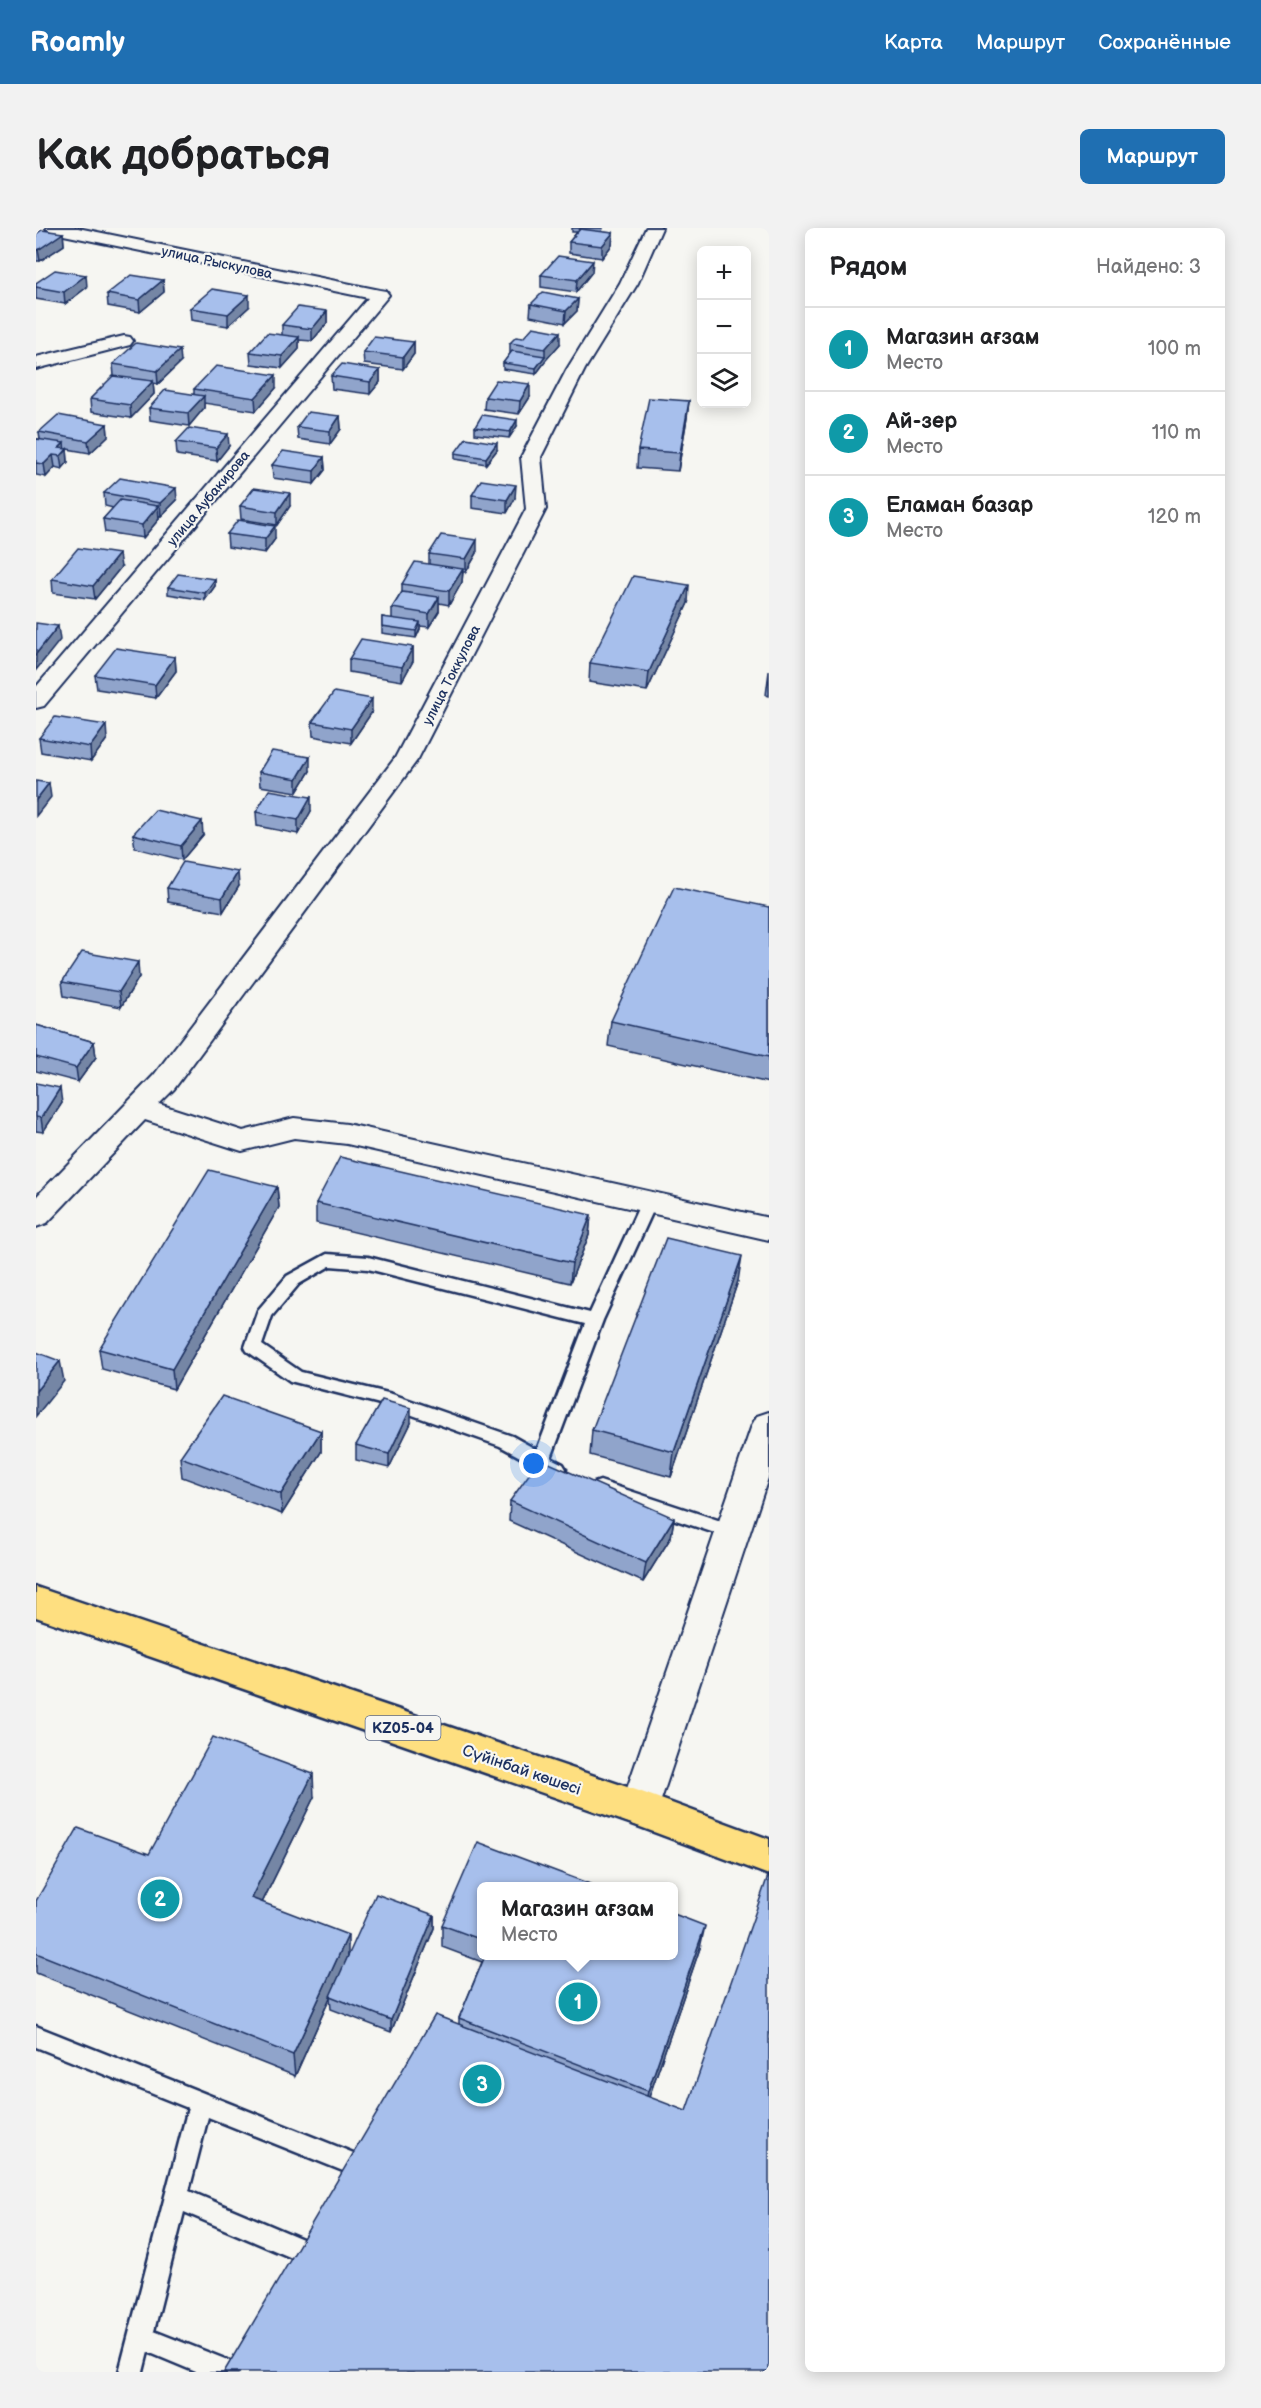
<!DOCTYPE html>
<html lang="ru">
<head>
<meta charset="utf-8">
<style>
  body { margin:0; font-family:"Balsamiq Sans",sans-serif; background:#f2f2f2; color:#202124 }
  .controls { position:absolute; right:18px; top:18px; display:grid; overflow:hidden; border-radius:9px; box-shadow:0 3px 15px #0003 }
  .controls button { width:54px; height:54px; display:grid; place-items:center; padding:0; border:0; border-bottom:2px solid #e0e0e0; background:#fff; color:#202124; font:30px sans-serif }
  .you { position:absolute; left:498px; top:1236px; width:21px; height:21px; margin:-15px; border:4px solid #fff; border-radius:50%; background:#1a73e8; box-shadow:0 0 0 9px #1a73e833 }
  .badge { display:grid; place-items:center; width:39px; height:39px; border-radius:50%; background:#1f6fb2; color:#fff; font-size:20px; font-weight:700 }
  .pin { position:absolute; translate:-50% -50%; border:3px solid #fff; box-shadow:0 2px 6px #0006 }
  .popup { position:absolute; left:441px; top:1654px; width:201px; height:78px; box-sizing:border-box; display:grid; place-content:center; border-radius:9px; background:#fff; filter:drop-shadow(0 2px 4px #0005); font-size:20px; white-space:nowrap; color:#757577 }
  .popup b { font-size:22px; color:#202124 }
  .popup::after { content:''; position:absolute; left:50%; top:100%; margin-left:-12px; border:12px solid transparent; border-top-color:#fff }
  .list { margin:0; padding:0; list-style:none }
  h2 { display:flex; justify-content:space-between; align-items:center; height:78px; margin:0; padding:0 24px; font-size:26px }
  h2 small { font-size:20px; font-weight:400; color:#757577 }
  .list li { display:grid; grid-template-columns:39px 1fr auto; gap:18px; align-items:center; box-sizing:border-box; height:84px; padding:0 24px; border-top:2px solid #e0e0e0 }
  .list b { display:block; font-size:22px; white-space:nowrap }
  .list p { margin:0; font-size:20px; white-space:nowrap; color:#757577 }
  .list em { font-size:20px; font-style:normal; color:#757577 }
  .icon { flex:none; width:33px; height:33px; fill:none; stroke:currentColor; stroke-width:2; stroke-linecap:round; stroke-linejoin:round }
  .map { position:relative; flex:none; width:733px; height:2144px; overflow:hidden; border-radius:9px }
  header { display:flex; align-items:center; gap:36px; box-sizing:border-box; height:84px; padding:0 30px; background:#1f6fb2; color:#fff }
  header strong { font-size:28px }
  nav { display:flex; gap:33px; margin-inline-start:auto; font-size:21px }
  .intro { display:flex; align-items:center; justify-content:space-between; box-sizing:border-box; height:144px; padding:0 36px }
  h1 { margin:0; font-size:42px }
  .button { padding:15px 27px; border-radius:9px; background:#1f6fb2; color:#fff; font-size:21px; font-weight:700 }
  main { display:flex; gap:36px; padding:0 36px }
  aside { flex:1; background:#fff; border-radius:9px; box-shadow:0 3px 15px #0003 }
  .map>svg:first-child { display:block }
  .lines { fill:none; stroke-linecap:round; stroke-linejoin:round }
  .service-casing { stroke:#1b2f5e; stroke-width:5 }
  .minor-casing { stroke:#1b2f5e; stroke-width:4 }
  .primary-casing { stroke:#1b2f5e; stroke-width:5 }
  .service { fill:#f6f6f2; fill-rule:evenodd }
  .minor { fill:#f6f6f2; fill-rule:evenodd }
  .primary { fill:#fedf80; fill-rule:evenodd }
  .wall { fill:#90a4cb; stroke:#1b2f5e; stroke-width:1.5 }
  .shaded-wall { fill:#7586a5; stroke:#1b2f5e; stroke-width:1.5 }
  .building { fill:#a7bfec; stroke:#1b2f5e; stroke-width:1.5 }
  .labels { text-anchor:middle; stroke-width:4.5; stroke-linejoin:round; paint-order:stroke }
  .far-street-label { font-size:14px; fill:#1b2f5e; stroke:#f6f6f2 }
  .shield { fill:#f6f6f2; stroke:#5d6b8a; stroke-width:1.5 }
  .shield-label { font-size:15px; font-weight:bold; fill:#1b2f5e }
  .street-label { font-size:16px; fill:#1b2f5e; stroke:#f6f6f2 }
</style>
</head>
<body>
<header>
<strong>Roamly</strong>
<nav><a>Карта</a><a>Маршрут</a><a>Сохранённые</a></nav>
</header>
<div class="intro"><h1>Как добраться</h1><a class="button">Маршрут</a></div>
<main>
<div class="map">
<svg width="733" height="2144" viewBox="0 0 733 2144">
  <rect width="100%" height="100%" fill="#f6f6f2"/>
  <filter id="ink" filterUnits="userSpaceOnUse"><feTurbulence type="fractalNoise" baseFrequency=".0167" numOctaves="2"/><feDisplacementMap in="SourceGraphic" scale="12" xChannelSelector="R" yChannelSelector="G"/><feConvolveMatrix kernelMatrix="1 2 1 2 8 2 1 2 1" color-interpolation-filters="sRGB"/></filter>
  <g filter="url(#ink)">
    <g class="lines">
      <defs>
        <g id="service">
          <path d="M613,969L619,970L621,974L567,1092L515,1230L527,1236L530,1241L527,1246L521,1248L515,1246L464,1218L348,1177L254,1153L211,1123L209,1119L222,1082L251,1048L291,1026L332,1029L554,1085L605,974L607,970ZM294,1038L332,1041L549,1096L501,1222L476,1208L356,1166L265,1144L226,1117L236,1088L263,1056Z"/>
          <path d="M564,1253L703,1299L706,1304L703,1309L697,1311L558,1265L555,1260L558,1255Z"/>
          <path d="M0,1798L340,1934L343,1942L340,1950L332,1953L172,1889L153,1963L290,2021L294,2029L290,2037L282,2041L148,1984L118,2103L199,2135L202,2144H160L112,2124L107,2144H83L152,1880L0,1819Z"/>
        </g>
        <g id="minor">
          <path d="M10,0H42L344,62L350,63L353,67L8,478L0,480V459L332,70L18,5Z"/>
          <path d="M610,0H626L602,55L549,141L505,229L510,281L382,531L138,861L123,876L207,903L258,890L311,896L733,990V1012L311,916L258,910L206,923L109,892L11,995L0,999V969L118,847L359,530L490,281L485,229L531,141L584,55Z"/>
          <path d="M88,108L94,109L97,113L94,117L0,141V129Z"/>
          <path d="M733,1184V1247L622,1581L617,1593L603,1598L589,1593L584,1581L716,1197L721,1188Z"/>
        </g>
        <path id="primary" d="M0,1359L603,1563L733,1611V1647L599,1597L0,1389Z"/>
      </defs>
      <!-- service casing -->
      <use href="#service" class="service-casing"/>
      <!-- minor casing -->
      <use href="#minor" class="minor-casing"/>
      <!-- primary casing -->
      <use href="#primary" class="primary-casing"/>
      <!-- service -->
      <use href="#service" class="service"/>
      <!-- minor -->
      <use href="#minor" class="minor"/>
      <!-- primary -->
      <use href="#primary" class="primary"/>
    </g>
    <!-- wall -->
    <g class="wall">
      <path d="M536,0H567L566,4L577,5L576,17L566,30L533,25V14L541,4H536Z"/>
      <path d="M27,5L28,17L4,33H0V6Z"/>
      <path d="M556,44L540,64L505,59V47Z"/>
      <path d="M127,52L128,64L104,84L72,78L71,66Z"/>
      <path d="M0,55L51,59L29,76L0,71Z"/>
      <path d="M542,71L541,83L529,95L494,88L495,76Z"/>
      <path d="M213,79L192,98L155,92L154,80Z"/>
      <path d="M291,83V95L276,113L263,112V121L246,140L215,136L214,124L246,107V97Z"/>
      <path d="M378,114V126L367,141L328,136L327,124Z"/>
      <path d="M474,115L524,116L509,133V134L500,146L467,141V135L474,126Z"/>
      <path d="M145,134L122,156L117,155L118,166L95,190L55,184L54,171L78,148L77,136Z"/>
      <path d="M344,142V154L334,166L296,161L295,148Z"/>
      <path d="M240,160L220,183L168,175V180L153,198L114,192L113,180L158,166V161Z"/>
      <path d="M449,169H494L483,186L448,181Z"/>
      <path d="M653,173L651,190L642,243L601,240L602,222Z"/>
      <path d="M304,188L305,201L294,216L262,211L261,199Z"/>
      <path d="M71,196L72,208L54,225L31,221L32,234L26,241L19,239L10,249L0,247V211H4L3,204Z"/>
      <path d="M481,198L473,210L439,206V199Z"/>
      <path d="M140,214L193,218L181,233L141,227Z"/>
      <path d="M461,222L450,236L419,231V225Z"/>
      <path d="M288,229L289,242L278,256L237,250L236,237Z"/>
      <path d="M68,265L141,272L125,288H123V291L107,310L69,304L67,291L77,280L69,278Z"/>
      <path d="M436,267L479,270L471,285L436,280Z"/>
      <path d="M204,278H254L241,297L205,291Z"/>
      <path d="M191,306L239,311L229,325L192,319Z"/>
      <path d="M441,325L430,344H427L426,354L413,377L403,375V383L393,399L384,398V401L380,410L346,405V389L356,391V380L366,364V356L393,336V326Z"/>
      <path d="M85,339L59,371L17,365L16,351Z"/>
      <path d="M179,351V358L169,372L132,366V359Z"/>
      <path d="M652,375L611,463L553,454L554,435Z"/>
      <path d="M377,419V433L366,453L313,444V431Z"/>
      <path d="M139,429L140,443L120,470L61,461L59,447Z"/>
      <path d="M733,443V468L730,467Z"/>
      <path d="M336,484L315,515L277,508L276,494Z"/>
      <path d="M3,510L71,511L55,533L5,524Z"/>
      <path d="M274,543L261,564L224,558L223,544Z"/>
      <path d="M275,583L262,606L221,598L220,584Z"/>
      <path d="M97,606L167,607L146,632L99,620Z"/>
      <path d="M203,658L187,684L132,674L131,660Z"/>
      <path d="M733,679V855L572,818L575,793Z"/>
      <path d="M103,749L85,779L28,768L26,754Z"/>
      <path d="M0,797L58,814L60,829L42,854L0,843Z"/>
      <path d="M0,855L26,875L7,904L0,903Z"/>
      <path d="M241,959L243,979L138,1161L66,1141L63,1121Z"/>
      <path d="M280,975L555,987L553,1007L534,1055L280,995Z"/>
      <path d="M702,1053L635,1249L554,1227L556,1202Z"/>
      <path d="M375,1195L353,1240L320,1232V1217Z"/>
      <path d="M285,1203V1224L246,1286L146,1249L144,1229Z"/>
      <path d="M474,1273L638,1290L635,1309L607,1354L473,1293Z"/>
      <path d="M278,1569L226,1675L312,1727L398,1687V1700L355,1804L295,1781L294,1770L259,1848L0,1745V1673L113,1626Z"/>
      <path d="M446,1659V1728H638L664,1720L613,1869L733,2144L423,1796V1790L446,1734L406,1719V1697Z"/>
    </g>
    <!-- shaded-wall -->
    <g class="shaded-wall">
      <path d="M27,5L28,17L4,33L2,22Z"/>
      <path d="M577,5L576,17L566,30V18Z"/>
      <path d="M557,33L556,44L540,64L541,52Z"/>
      <path d="M50,47L51,59L29,76L28,64Z"/>
      <path d="M127,52L128,64L104,84L103,72Z"/>
      <path d="M213,67V79L192,98V86Z"/>
      <path d="M542,71L541,83L529,95L530,83Z"/>
      <path d="M291,83V95L276,113V101Z"/>
      <path d="M524,104V116L509,133V134L500,146V140L509,128V121Z"/>
      <path d="M263,109V121L246,140V128Z"/>
      <path d="M378,114V126L367,141V129Z"/>
      <path d="M144,122L145,134L122,156L121,143Z"/>
      <path d="M344,142V154L334,166V154Z"/>
      <path d="M240,147V160L220,183L219,170Z"/>
      <path d="M117,153L118,166L95,190L94,177Z"/>
      <path d="M494,156V169L483,186L484,173Z"/>
      <path d="M168,168V180L153,198L152,185Z"/>
      <path d="M653,173L651,190L642,243L644,225Z"/>
      <path d="M304,188L305,201L294,216V203Z"/>
      <path d="M481,192V198L473,210L474,204Z"/>
      <path d="M71,196L72,208L54,225L52,213Z"/>
      <path d="M192,206L193,218L181,233L180,220Z"/>
      <path d="M28,215L29,224L31,221L32,234L26,241L23,220Z"/>
      <path d="M461,215V222L450,236V230Z"/>
      <path d="M17,227L19,239L10,249L8,236Z"/>
      <path d="M288,229L289,242L278,256V243Z"/>
      <path d="M480,257L479,270L471,285V272Z"/>
      <path d="M140,260L141,272L125,288L124,275Z"/>
      <path d="M254,265V278L241,297V284Z"/>
      <path d="M122,278L123,291L107,310L106,297Z"/>
      <path d="M239,298V311L229,325V311Z"/>
      <path d="M441,312V325L430,344V331Z"/>
      <path d="M83,326L85,339L59,371L57,358Z"/>
      <path d="M427,341L426,354L413,377V363Z"/>
      <path d="M179,351V358L169,372V365Z"/>
      <path d="M653,357L652,375L611,463L613,444Z"/>
      <path d="M403,369V383L393,399V386Z"/>
      <path d="M384,394V401L380,410V403Z"/>
      <path d="M22,398L24,412L0,442V426Z"/>
      <path d="M377,419V433L366,453V439Z"/>
      <path d="M139,429L140,443L120,470L119,457Z"/>
      <path d="M336,471V484L315,515V501Z"/>
      <path d="M70,497L71,511L55,533L54,519Z"/>
      <path d="M274,529V543L261,564V551Z"/>
      <path d="M13,555L15,569L0,588V572Z"/>
      <path d="M275,569V583L262,606V592Z"/>
      <path d="M166,593L167,607L146,632L145,618Z"/>
      <path d="M202,644L203,658L187,684L186,670Z"/>
      <path d="M102,734L103,749L85,779L83,764Z"/>
      <path d="M58,814L60,829L42,854L40,840Z"/>
      <path d="M24,860L26,875L7,904L5,890Z"/>
      <path d="M241,959L243,979L138,1161L136,1141Z"/>
      <path d="M555,987L553,1007L534,1055L536,1035Z"/>
      <path d="M706,1028L702,1053L635,1249L638,1224Z"/>
      <path d="M24,1133L28,1153L0,1188V1163Z"/>
      <path d="M375,1180V1195L353,1240V1226Z"/>
      <path d="M285,1203V1224L246,1286L245,1266Z"/>
      <path d="M638,1290L635,1309L607,1354L610,1335Z"/>
      <path d="M277,1546L278,1569L217,1693L215,1670Z"/>
      <path d="M398,1687V1700L355,1804V1792Z"/>
      <path d="M669,1698L664,1720L608,1884L612,1863Z"/>
      <path d="M312,1707V1729L259,1848L257,1827Z"/>
    </g>
    <!-- building -->
    <g class="building">
      <path d="M544,1L577,5L566,18L533,14Z"/>
      <path d="M6,2L27,5L2,22L0,21V6Z"/>
      <path d="M522,28L557,33L541,52L505,47Z"/>
      <path d="M19,42L50,47L28,64L0,59V55Z"/>
      <path d="M95,47L127,52L103,72L71,66Z"/>
      <path d="M176,61L213,67L192,86L154,80Z"/>
      <path d="M507,64L542,71L530,83L495,76Z"/>
      <path d="M262,79L291,83L276,101L246,97Z"/>
      <path d="M497,99L524,104L509,121L474,115L480,109L487,110Z"/>
      <path d="M231,105L263,109L246,128L214,124Z"/>
      <path d="M338,109L378,114L367,129L327,124Z"/>
      <path d="M100,115L144,122L121,143L77,136Z"/>
      <path d="M476,123L509,128L500,140L467,135Z"/>
      <path d="M306,136L344,142L334,154L295,148Z"/>
      <path d="M180,138L240,147L219,170L158,161Z"/>
      <path d="M77,148L117,153L94,177L54,171Z"/>
      <path d="M460,152L494,156L484,173L449,169Z"/>
      <path d="M129,162L168,168L152,185L113,180Z"/>
      <path d="M613,170L653,173L644,225L602,222Z"/>
      <path d="M272,184L304,188L294,203L261,199Z"/>
      <path d="M22,187L71,196L52,213L3,204Z"/>
      <path d="M446,187L481,192L474,204L439,199Z"/>
      <path d="M153,200L192,206L180,220L140,214Z"/>
      <path d="M430,210L461,215L450,230L419,225Z"/>
      <path d="M0,211L28,215L23,220L31,221L25,228L17,227L8,236L0,235Z"/>
      <path d="M247,223L288,229L278,243L236,237Z"/>
      <path d="M84,250L140,260L124,275L68,265Z"/>
      <path d="M445,252L480,257L471,272L436,267Z"/>
      <path d="M218,260L254,265L241,284L204,278Z"/>
      <path d="M84,272L122,278L106,297L67,291Z"/>
      <path d="M202,292L239,298L229,311L191,306Z"/>
      <path d="M405,307L441,312L430,331L393,326Z"/>
      <path d="M42,320L83,326L57,358L16,351Z"/>
      <path d="M379,334L427,341L413,363L366,356Z"/>
      <path d="M142,346L179,351L169,365L132,359Z"/>
      <path d="M597,348L653,357L613,444L554,435Z"/>
      <path d="M366,364L403,369L393,386L356,380Z"/>
      <path d="M346,389L384,394L380,403L346,398Z"/>
      <path d="M0,395L22,398L0,426Z"/>
      <path d="M325,411L377,419L366,439L313,431Z"/>
      <path d="M80,420L139,429L119,457L59,447Z"/>
      <path d="M298,464L336,471L315,501L276,494Z"/>
      <path d="M19,489L70,497L54,519L3,510Z"/>
      <path d="M236,523L274,529L261,551L223,544Z"/>
      <path d="M0,553L13,555L0,572Z"/>
      <path d="M233,562L275,569L262,592L220,584Z"/>
      <path d="M119,582L166,593L145,618L97,606Z"/>
      <path d="M147,634L202,644L186,670L131,660Z"/>
      <path d="M638,659L733,679V829L575,793Z"/>
      <path d="M46,724L102,734L83,764L26,754Z"/>
      <path d="M0,797L58,814L40,840L0,829Z"/>
      <path d="M0,855L24,860L5,890L0,889Z"/>
      <path d="M304,929L555,987L536,1035L280,975Z"/>
      <path d="M173,942L241,959L136,1141L63,1121Z"/>
      <path d="M630,1010L706,1028L638,1224L556,1202Z"/>
      <path d="M0,1124L24,1133L0,1163Z"/>
      <path d="M186,1168L285,1203L245,1266L144,1229Z"/>
      <path d="M346,1172L375,1180L353,1226L320,1217Z"/>
      <path d="M504,1231L638,1290L610,1335L474,1273Z"/>
      <path d="M177,1509L277,1546L215,1670L312,1707L257,1827L0,1725V1673L42,1600L113,1626Z"/>
      <path d="M442,1614L562,1659H446V1712L406,1697Z"/>
      <path d="M733,1645V2144H188L399,1787L650,1883Z"/>
      <path d="M340,1666L398,1687L355,1792L294,1768Z"/>
      <path d="M638,1686L669,1698L612,1863L423,1790L449,1728H638Z"/>
    </g>
  </g>
  <g class="labels">
    <!-- far-street labels -->
    <g class="far-street-label">
      <text transform="translate(181 34) rotate(12)" y="5">улица Рыскулова</text>
      <text transform="translate(172 270) rotate(-50)" y="5">улица Аубакирова</text>
      <text transform="translate(415 447) rotate(-63)" y="5">улица Токкулова</text>
    </g>
    <!-- shield labels -->
    <rect class="shield" x="329.5" y="1488" width="75" height="24" rx="4.5"/>
    <g class="shield-label">
      <text x="367" y="1505">KZ05-04</text>
    </g>
    <!-- street labels -->
    <g class="street-label">
      <text transform="translate(486 1541) rotate(19)" y="6">Сүйінбай көшесі</text>
    </g>
  </g>
</svg>
<div class="controls">
<button>+</button>
<button>−</button>
<button><svg class="icon" aria-label="layers" viewBox="0 0 24 24"><path d="M12 4l9 5-9 5-9-5zM3 14l9 5 9-5"/></svg></button>
</div>
<div class="you"></div>
<div class="pin badge" style="left:542px;top:1774px;background:#0f9aa8">1</div>
<div class="popup"><b>Магазин ағзам</b>Место</div>
<div class="pin badge" style="left:124px;top:1671px;background:#0f9aa8">2</div>
<div class="pin badge" style="left:446px;top:1856px;background:#0f9aa8">3</div>
</div>
<aside>
<h2>Рядом<small>Найдено: 3</small></h2>
<ul class="list">
<li><span class="badge" style="background:#0f9aa8">1</span><div><b>Магазин ағзам</b><p>Место</p></div><em>100 m</em></li>
<li><span class="badge" style="background:#0f9aa8">2</span><div><b>Ай-зер</b><p>Место</p></div><em>110 m</em></li>
<li><span class="badge" style="background:#0f9aa8">3</span><div><b>Еламан базар</b><p>Место</p></div><em>120 m</em></li>
</ul>
</aside>
</main>
</body>
</html>
